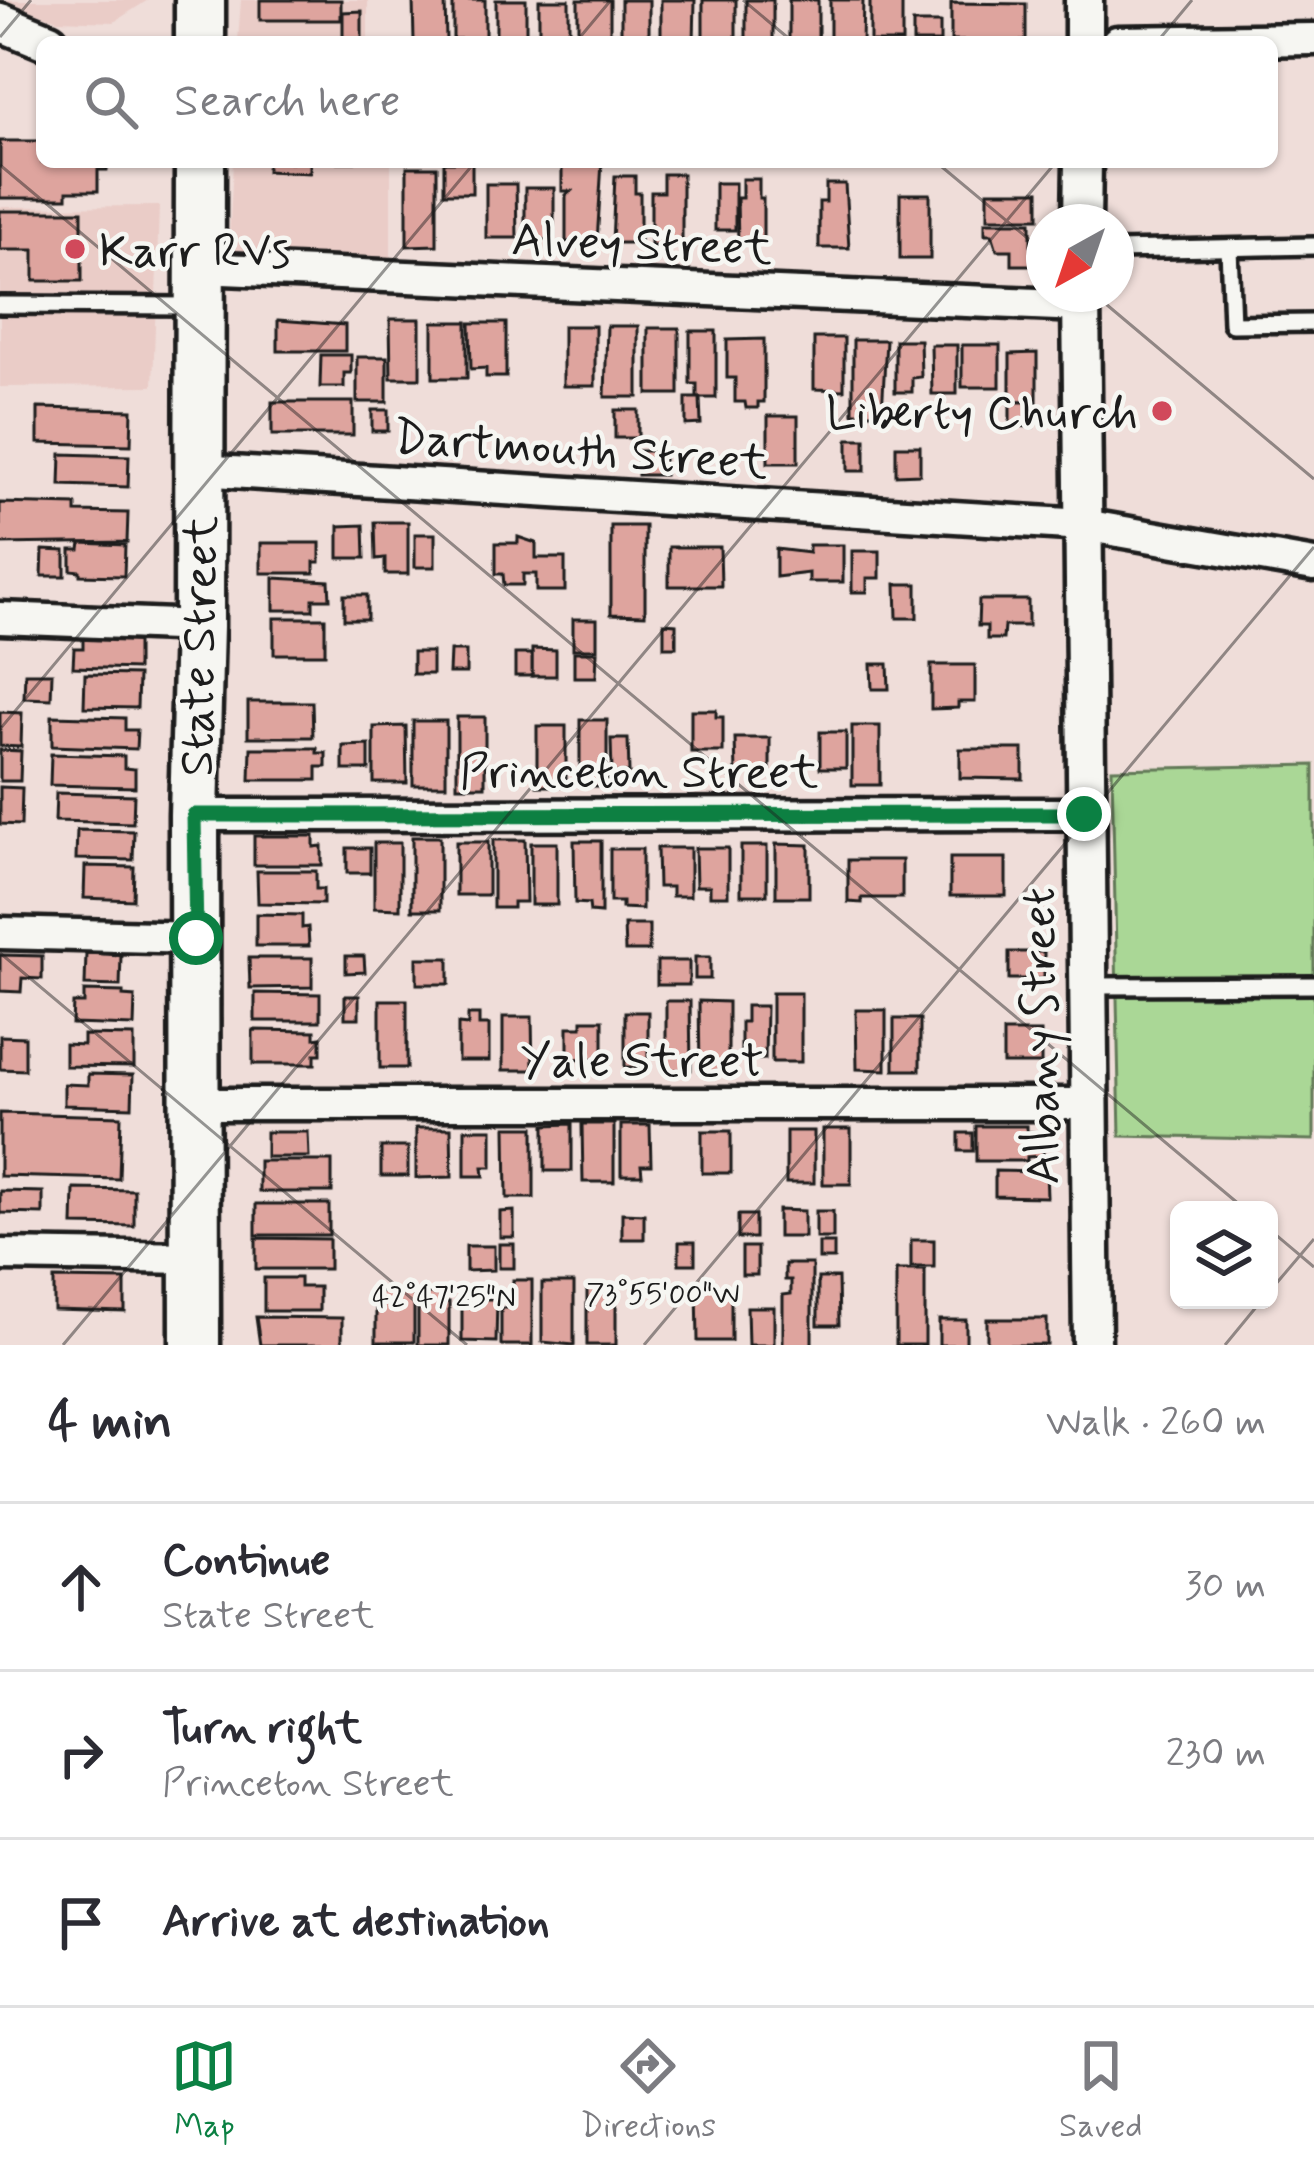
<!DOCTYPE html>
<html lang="en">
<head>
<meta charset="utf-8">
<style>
  body { margin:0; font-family:Mynerve,sans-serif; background:#f2f2f3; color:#2b2b33 }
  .controls { position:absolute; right:36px; bottom:36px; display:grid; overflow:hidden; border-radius:18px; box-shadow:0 3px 9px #0004 }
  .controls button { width:108px; height:108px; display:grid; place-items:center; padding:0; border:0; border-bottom:3px solid #e1e1e2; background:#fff; color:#2b2b33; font:60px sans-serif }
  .compass { position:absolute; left:1026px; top:204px; width:108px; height:108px; border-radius:50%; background:#fff; box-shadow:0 3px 9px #0004; rotate:220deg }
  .stop { position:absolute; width:36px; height:36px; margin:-27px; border:9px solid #0b8043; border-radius:50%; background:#fff }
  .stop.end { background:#0b8043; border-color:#fff; box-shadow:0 3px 12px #0008 }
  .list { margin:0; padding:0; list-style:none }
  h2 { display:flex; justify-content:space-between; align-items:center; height:156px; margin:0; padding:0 48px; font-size:51px }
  h2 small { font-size:39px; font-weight:400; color:#7c7c81 }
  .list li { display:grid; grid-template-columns:78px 1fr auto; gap:36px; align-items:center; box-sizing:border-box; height:168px; padding:0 48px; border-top:3px solid #e1e1e2 }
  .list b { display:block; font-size:45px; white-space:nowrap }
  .list p { margin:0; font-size:39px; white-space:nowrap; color:#7c7c81 }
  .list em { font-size:39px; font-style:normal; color:#7c7c81 }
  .icon { flex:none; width:66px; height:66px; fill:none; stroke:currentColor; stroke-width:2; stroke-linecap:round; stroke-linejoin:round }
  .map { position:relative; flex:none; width:1314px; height:1345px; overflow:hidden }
  .search { position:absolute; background:#fff; box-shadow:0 3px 9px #0004; left:36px; right:36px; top:36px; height:132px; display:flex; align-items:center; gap:30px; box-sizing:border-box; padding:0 42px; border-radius:18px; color:#7c7c81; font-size:45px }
  .sheet { height:660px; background:#fff }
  nav { display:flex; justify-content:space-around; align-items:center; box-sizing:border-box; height:168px; border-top:3px solid #e1e1e2; background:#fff; font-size:33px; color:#7c7c81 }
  nav a { display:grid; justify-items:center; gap:6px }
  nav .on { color:#0b8043 }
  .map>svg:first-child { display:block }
  .built { fill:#eaccc7 }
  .green { fill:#aad796; stroke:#637a59; stroke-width:3 }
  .building { fill:#dea49e; stroke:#1c1c1c; stroke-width:3 }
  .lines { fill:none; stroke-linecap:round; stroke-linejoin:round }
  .service-casing { stroke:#1c1c1c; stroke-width:24 }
  .minor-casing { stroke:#1c1c1c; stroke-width:39 }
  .tertiary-casing { stroke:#1c1c1c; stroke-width:45 }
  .primary-casing { stroke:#1c1c1c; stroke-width:57 }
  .service { stroke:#f6f6f2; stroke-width:15 }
  .minor { stroke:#f6f6f2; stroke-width:30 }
  .tertiary { stroke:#f6f6f2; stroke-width:36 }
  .primary { stroke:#f6f6f2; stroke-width:48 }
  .route { stroke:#0b8043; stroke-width:15 }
  .ticks { fill:none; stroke:#1c1c1c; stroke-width:3; stroke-opacity:0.45 }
  .poi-dot { fill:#d1495b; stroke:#f6f6f2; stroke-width:4.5 }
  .labels { text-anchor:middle; stroke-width:9; stroke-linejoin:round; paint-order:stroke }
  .street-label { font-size:48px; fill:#1c1c1c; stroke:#f6f6f2 }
  .poi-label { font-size:48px; fill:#1c1c1c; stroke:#f6f6f2; text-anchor:start }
  .ticks-label { font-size:30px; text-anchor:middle; fill:#1c1c1c; stroke:#f6f6f2; stroke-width:9; stroke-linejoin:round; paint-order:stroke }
</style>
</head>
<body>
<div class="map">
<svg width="1314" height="1345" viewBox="0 0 1314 1345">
  <rect width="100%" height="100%" fill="#efddd9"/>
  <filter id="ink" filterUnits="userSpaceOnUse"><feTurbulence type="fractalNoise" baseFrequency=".00833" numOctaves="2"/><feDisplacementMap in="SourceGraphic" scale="24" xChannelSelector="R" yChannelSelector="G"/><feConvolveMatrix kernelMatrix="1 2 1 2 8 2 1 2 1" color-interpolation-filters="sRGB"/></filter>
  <g filter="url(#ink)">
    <!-- built -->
    <g class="built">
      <path d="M0,0H148L114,22L58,20Z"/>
      <path d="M241,0H368V42L238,41Z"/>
      <path d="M233,162H391V260L238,254L229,242Z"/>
      <path d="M159,206L153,386L0,387V207Z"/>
    </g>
    <!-- green -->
    <path class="green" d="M1314,765V1140L1120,1136L1112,769Z"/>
    <!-- building -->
    <g class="building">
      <rect x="260" y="0" width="81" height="20"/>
      <path d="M413,0H445L446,41H414Z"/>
      <rect x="453" y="0" width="32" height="39"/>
      <rect x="496" y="0" width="30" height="42"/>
      <rect x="539" y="0" width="30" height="42"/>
      <path d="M578,0H610V39L590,42V39H578Z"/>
      <rect x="621" y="0" width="28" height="42"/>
      <path d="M661,0H695L694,42H661Z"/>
      <rect x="703" y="0" width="33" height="42"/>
      <rect x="746" y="0" width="27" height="42"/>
      <rect x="789" y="0" width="29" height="42"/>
      <path d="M830,0H863L862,42H830Z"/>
      <rect x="870" y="0" width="32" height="42"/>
      <path d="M951,3L1026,4V41H951Z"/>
      <path d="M362,11V41H343V12Z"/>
      <rect x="913" y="23" width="27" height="19"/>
      <path d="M0,141H42V162H108L107,170H98V191H67V198H0Z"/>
      <path d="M267,162H356H310V173L267,171Z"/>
      <rect x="444" y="162" width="28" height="31"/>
      <path d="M562,162H602L597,242H566V195L571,191H562Z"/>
      <path d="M407,167H437V245L407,246Z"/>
      <path d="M663,174H682V246H651V192H663Z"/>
      <path d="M615,176H635V193H640V243H612Z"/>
      <path d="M742,179H759V198H763V244H738L737,198H742Z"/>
      <rect x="715" y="183" width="20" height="47"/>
      <path d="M486,184H516L517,238H486Z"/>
      <path d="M826,184H845L849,248H819V202H826Z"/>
      <rect x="525" y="188" width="29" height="52"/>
      <rect x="988" y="191" width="51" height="27"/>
      <rect x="900" y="194" width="30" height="65"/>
      <path d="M0,211H82V281H34V250H0Z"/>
      <path d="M985,222H1031V265H1012V250H997L992,234H985Z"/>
      <path d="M390,319H420V378H391Z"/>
      <path d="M278,320L345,325V351H278Z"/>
      <rect x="433" y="322" width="34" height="56"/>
      <path d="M470,323H506V377H486V368L471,369Z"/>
      <rect x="563" y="326" width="32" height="60"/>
      <path d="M607,326H638V397H605Z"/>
      <rect x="648" y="328" width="31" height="66"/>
      <path d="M690,331H716V398H697V384H690Z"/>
      <path d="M814,338H844V390L814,389Z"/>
      <path d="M764,339V402H758V408H746L745,402H735V378H727V340Z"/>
      <path d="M853,340H886L882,413H853Z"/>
      <path d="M895,340H920L921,377L912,378V392H895Z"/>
      <path d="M931,345H957V394H932Z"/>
      <rect x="962" y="345" width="38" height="42"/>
      <path d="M1037,353V402H1010V354Z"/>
      <path d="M321,355H351V373H344V387H320Z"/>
      <rect x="357" y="357" width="30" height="45"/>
      <path d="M686,398H700L701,424L686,425Z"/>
      <rect x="272" y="402" width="81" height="33"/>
      <path d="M1010,402H1033V427L1010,426Z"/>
      <path d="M38,408L132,410L131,445L38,443Z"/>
      <rect x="372" y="410" width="16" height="21"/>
      <rect x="615" y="410" width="23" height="28"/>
      <rect x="768" y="416" width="30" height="47"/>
      <rect x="848" y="439" width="17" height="32"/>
      <path d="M896,446H920V474L896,475Z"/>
      <rect x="638" y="451" width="26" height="24"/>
      <path d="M61,454L129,456L128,487L60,485Z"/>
      <path d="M0,503L76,505V512L128,513L127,542L0,544Z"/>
      <path d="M375,522H408V574H385V558L376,559Z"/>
      <path d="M364,525L365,558H339V526Z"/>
      <path d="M611,526H645V615L611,614Z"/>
      <rect x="415" y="534" width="20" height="33"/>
      <path d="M518,537L536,543V558H565V591H536V574H523V585H504L503,574H496V543H518Z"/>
      <path d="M81,543L125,545L124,576L80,575V571L71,570V550H80Z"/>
      <path d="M261,543H320V562H314V573H261Z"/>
      <path d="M809,545H843V582H809V573L776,577V549L809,553Z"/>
      <path d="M669,547H720L721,586H669Z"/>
      <path d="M43,550L65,551V576H42Z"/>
      <path d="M852,551H880V578H867V592H852Z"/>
      <path d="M274,578L329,581L330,599H313V610H274Z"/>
      <path d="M896,584H917V618H897Z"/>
      <rect x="344" y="595" width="23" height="24"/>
      <path d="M979,600H1028V626H1004L1003,639H987V626H978Z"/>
      <rect x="274" y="618" width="51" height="36"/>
      <rect x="573" y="619" width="24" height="30"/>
      <path d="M664,623L676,624V647H664Z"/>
      <path d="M83,635L137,636V669L73,667L74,648H83Z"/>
      <path d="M532,649L556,650V676H532Z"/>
      <path d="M450,651H466V673H449Z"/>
      <rect x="413" y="652" width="19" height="22"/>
      <path d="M574,652H597L596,677H574Z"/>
      <rect x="515" y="654" width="17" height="22"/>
      <path d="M871,664H888L889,689H872Z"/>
      <path d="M931,665H975V702H958V708L931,709Z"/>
      <path d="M25,673H52L51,699L24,698Z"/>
      <path d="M85,674L138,675L137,708L84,707Z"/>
      <path d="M248,702H312L313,737H248Z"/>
      <path d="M691,710H716V717H723V752H691Z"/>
      <path d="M0,712L22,713L21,747L0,746Z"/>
      <path d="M52,716L125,718V730H137L136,749L52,746Z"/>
      <rect x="457" y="717" width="28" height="69"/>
      <rect x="580" y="720" width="27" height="66"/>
      <rect x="413" y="721" width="33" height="64"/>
      <path d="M406,726L407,783H374V727Z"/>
      <rect x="537" y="726" width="29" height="60"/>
      <rect x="852" y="726" width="28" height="59"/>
      <rect x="820" y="732" width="26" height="36"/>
      <path d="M735,738H770V774L736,773Z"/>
      <path d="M611,739H628L629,773H612Z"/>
      <path d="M369,745V770H343V746Z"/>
      <path d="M251,748H317V753H326V767H317V780H250Z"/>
      <path d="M960,749H1023V779L960,778Z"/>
      <path d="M0,750L21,751L20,781H0Z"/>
      <path d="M51,754L124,756V768L135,769V787L50,785Z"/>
      <path d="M0,787L22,788L21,825L0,824Z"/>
      <path d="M56,793L134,795L133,823L55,821Z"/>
      <path d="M77,830L134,831L133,860L76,859Z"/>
      <path d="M254,836H314V847L322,846V865H254Z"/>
      <rect x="412" y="837" width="28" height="73"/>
      <path d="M493,840H525L526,902H513V908H493Z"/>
      <path d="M574,841H601V913L590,912L589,904L575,903Z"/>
      <rect x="456" y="842" width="32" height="53"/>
      <path d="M374,843H400V909L374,908Z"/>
      <rect x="531" y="843" width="26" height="62"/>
      <path d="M776,844L809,845V897H776Z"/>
      <rect x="741" y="846" width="26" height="49"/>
      <rect x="347" y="848" width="23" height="25"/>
      <path d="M657,848H690V896H672V887H658Z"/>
      <path d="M695,848H728V896H710V886H696Z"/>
      <path d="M610,849H642V909L622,908V902H610Z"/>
      <rect x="950" y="858" width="56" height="38"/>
      <path d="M848,860H902V898H862V903L848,902Z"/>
      <path d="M85,866L134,867L133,900L84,898Z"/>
      <path d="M257,871H316V889H323V904L258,903Z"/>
      <path d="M256,914L302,915V928L308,927L309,946H256Z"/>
      <path d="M624,925H649V951H625Z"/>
      <rect x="1009" y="952" width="35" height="27"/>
      <path d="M86,953L121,955L120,986L85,985Z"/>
      <path d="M0,955L42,956V979L22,978L21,992L0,991Z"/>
      <path d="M346,956H364L365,972L346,973Z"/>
      <rect x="695" y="957" width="15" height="22"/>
      <path d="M249,958H312V987L250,988Z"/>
      <rect x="417" y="958" width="32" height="26"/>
      <rect x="657" y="961" width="32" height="24"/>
      <path d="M84,991L123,992V996L135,997L134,1026L72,1024L73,1003H84Z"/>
      <path d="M255,993L320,994V1021H255Z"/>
      <rect x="772" y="993" width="29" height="69"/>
      <rect x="345" y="996" width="14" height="22"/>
      <rect x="380" y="1000" width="27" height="68"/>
      <path d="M666,1001H690L691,1070H666Z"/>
      <path d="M699,1001L728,1002V1072H700Z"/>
      <path d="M746,1006H766L765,1059L741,1060V1022H746Z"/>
      <path d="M856,1010H886V1070L857,1069Z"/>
      <rect x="625" y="1012" width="23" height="55"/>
      <path d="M468,1015H479V1025H489V1061H458V1024L468,1025Z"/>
      <path d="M503,1017H532L533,1070H503Z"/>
      <rect x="894" y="1019" width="26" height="51"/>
      <path d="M582,1020H603V1058L568,1059V1027H582Z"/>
      <path d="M253,1030L315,1031V1038L321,1037V1054H315V1064H253Z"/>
      <rect x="1003" y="1032" width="38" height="32"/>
      <path d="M83,1035L134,1036V1067L65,1066V1044L83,1045Z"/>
      <path d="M0,1036L25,1037V1070L0,1069Z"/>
      <path d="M88,1074L133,1075L132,1107L64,1105V1084L88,1085Z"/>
      <path d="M0,1113L121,1116L119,1179L0,1176Z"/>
      <path d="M572,1124V1171H545V1125Z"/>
      <path d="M582,1124H614V1182H583Z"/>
      <path d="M621,1125H650L651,1165H641L642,1175H621Z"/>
      <path d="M976,1126H1027V1132H1043V1156L1027,1157V1161H976Z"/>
      <path d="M506,1127H534V1198H507Z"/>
      <path d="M416,1128H451L452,1177L416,1178Z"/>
      <path d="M465,1129H492V1167H483L484,1176H465Z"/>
      <rect x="823" y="1129" width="28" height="55"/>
      <rect x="702" y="1131" width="29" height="42"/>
      <rect x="786" y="1131" width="28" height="52"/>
      <path d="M266,1132H308L309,1157H266Z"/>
      <rect x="959" y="1133" width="14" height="18"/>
      <rect x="381" y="1147" width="27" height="29"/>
      <rect x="259" y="1161" width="73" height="31"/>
      <path d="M995,1171L1046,1172L1047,1197L995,1196Z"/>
      <path d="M74,1189L134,1190V1226L73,1225Z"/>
      <path d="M0,1191L43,1192V1214L0,1213Z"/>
      <rect x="256" y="1204" width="73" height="31"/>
      <path d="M778,1210L804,1211V1237H778Z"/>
      <path d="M514,1211V1237H500V1212Z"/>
      <rect x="816" y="1211" width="17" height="27"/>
      <path d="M622,1213L644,1214V1239H622Z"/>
      <rect x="738" y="1215" width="17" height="23"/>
      <path d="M256,1238L329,1239V1269H256Z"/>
      <rect x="911" y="1240" width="23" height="27"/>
      <rect x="679" y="1242" width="16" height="22"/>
      <rect x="819" y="1243" width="15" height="16"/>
      <rect x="499" y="1244" width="15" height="24"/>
      <path d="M466,1246H494V1270L466,1271Z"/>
      <rect x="742" y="1247" width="15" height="28"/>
      <path d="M785,1264H812V1345H783V1295L791,1294V1280H785Z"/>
      <rect x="896" y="1270" width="29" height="75"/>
      <path d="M264,1278H300V1287H319V1311H264Z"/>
      <path d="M818,1278H838L839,1325H818Z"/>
      <path d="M54,1279L125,1280V1312L54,1310Z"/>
      <path d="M513,1280H532V1345H501V1308H513Z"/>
      <path d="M542,1283H574V1345L542,1342Z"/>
      <path d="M697,1286H731V1341H698Z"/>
      <rect x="587" y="1287" width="29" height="58"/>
      <rect x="376" y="1292" width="38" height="50"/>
      <path d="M422,1294H444V1302H449V1345H418V1301L422,1302Z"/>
      <path d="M462,1299H497L496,1342L462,1341Z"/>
      <path d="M747,1307H774V1345H748Z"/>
      <path d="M256,1317L342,1318V1345H260Z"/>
      <rect x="987" y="1319" width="60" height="26"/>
      <rect x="939" y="1320" width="27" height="25"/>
    </g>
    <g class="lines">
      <defs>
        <g id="service">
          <path d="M1229,248L1232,324L1314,323"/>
          <path d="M1116,250L1314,246"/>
          <path d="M0,305L191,306"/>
          <path d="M1089,986L1314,985"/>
        </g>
        <g id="minor">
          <path d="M1117,42L1314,39"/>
          <path d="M200,268L1081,306"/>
          <path d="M199,470L1084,525L1314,565"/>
          <path d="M0,618L199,626"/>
          <path d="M194,815L1084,814"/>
          <path d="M0,933L196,938"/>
          <path d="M197,1104H1087"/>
          <path d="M0,1255L195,1258"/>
        </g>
        <g id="tertiary">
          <path d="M1084,0V42"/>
          <path d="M0,22L49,42"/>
          <path d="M1082,222L1083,162"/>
          <path d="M1081,294L1092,1345"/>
        </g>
        <g id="primary">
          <path d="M200,0V42"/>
          <path d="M195,1345L194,815L199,626L200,162"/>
        </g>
      </defs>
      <!-- service casing -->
      <use href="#service" class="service-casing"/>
      <!-- minor casing -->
      <use href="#minor" class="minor-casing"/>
      <!-- tertiary casing -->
      <use href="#tertiary" class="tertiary-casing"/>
      <!-- primary casing -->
      <use href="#primary" class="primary-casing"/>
      <!-- service -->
      <use href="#service" class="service"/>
      <!-- minor -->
      <use href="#minor" class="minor"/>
      <!-- tertiary -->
      <use href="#tertiary" class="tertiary"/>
      <!-- primary -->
      <use href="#primary" class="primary"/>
    </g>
  </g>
  <g class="lines" filter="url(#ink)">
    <!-- route -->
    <path class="route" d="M196,938L194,815L1084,814"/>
  </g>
  <!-- ticks -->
  <path class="ticks" d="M743,0L793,42M0,37L31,0M576,42L611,0M1157,42L1192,0M936,162L1044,252M0,165L1246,1210M1094,294L1314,479M0,729L475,162M0,953L467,1345M1269,1229L1314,1267M1269,1292L1314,1239M63,1345L1056,162M644,1345L1314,547M1225,1345L1262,1300"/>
  <!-- markers -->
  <g class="poi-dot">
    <circle cx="75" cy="249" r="12"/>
    <circle cx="1162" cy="411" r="12"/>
  </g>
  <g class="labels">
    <!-- street labels -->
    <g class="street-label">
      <text transform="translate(642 242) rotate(2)" y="17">Alvey Street</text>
      <text transform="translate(581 448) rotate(4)" y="17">Dartmouth Street</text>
      <text transform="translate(197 646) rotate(-89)" y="17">State Street</text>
      <text x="639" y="787">Princeton Street</text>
      <text transform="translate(1039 1036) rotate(-91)" y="17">Albany Street</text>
      <text x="642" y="1076">Yale Street</text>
    </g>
    <!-- poi labels -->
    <g class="poi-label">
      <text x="99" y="266">Karr RVs</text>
      <text x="1138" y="428" text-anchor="end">Liberty Church</text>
    </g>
  </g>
  <g class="ticks-label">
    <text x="663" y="1303">73°55'00"W</text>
    <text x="444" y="1306">42°47'25"N</text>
  </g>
</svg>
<div class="controls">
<button><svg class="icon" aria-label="layers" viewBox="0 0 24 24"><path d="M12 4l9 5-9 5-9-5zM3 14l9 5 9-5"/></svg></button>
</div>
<svg class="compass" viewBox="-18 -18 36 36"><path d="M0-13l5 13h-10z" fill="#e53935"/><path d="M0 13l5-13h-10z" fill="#7c7c81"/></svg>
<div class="stop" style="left:196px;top:938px"></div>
<div class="stop end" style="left:1084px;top:814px"></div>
<div class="search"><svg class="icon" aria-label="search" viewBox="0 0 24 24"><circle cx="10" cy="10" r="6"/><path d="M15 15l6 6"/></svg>Search here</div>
</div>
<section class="sheet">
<h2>4 min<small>Walk · 260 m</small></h2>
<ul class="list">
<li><svg class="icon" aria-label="ahead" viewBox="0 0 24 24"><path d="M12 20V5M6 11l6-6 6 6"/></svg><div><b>Continue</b><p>State Street</p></div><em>30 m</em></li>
<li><svg class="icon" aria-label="right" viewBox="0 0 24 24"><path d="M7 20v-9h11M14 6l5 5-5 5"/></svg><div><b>Turn right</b><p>Princeton Street</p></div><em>230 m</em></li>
<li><svg class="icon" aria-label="arrive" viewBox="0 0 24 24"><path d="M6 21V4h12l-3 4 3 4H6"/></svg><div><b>Arrive at destination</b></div></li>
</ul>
</section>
<nav>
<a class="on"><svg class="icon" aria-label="map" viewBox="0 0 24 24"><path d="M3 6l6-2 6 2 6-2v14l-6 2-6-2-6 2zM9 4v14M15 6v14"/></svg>Map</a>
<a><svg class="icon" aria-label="directions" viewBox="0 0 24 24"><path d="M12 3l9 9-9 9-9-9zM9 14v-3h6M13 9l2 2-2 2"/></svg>Directions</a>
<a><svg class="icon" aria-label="saved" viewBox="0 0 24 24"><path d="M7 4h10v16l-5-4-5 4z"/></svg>Saved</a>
</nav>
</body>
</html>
